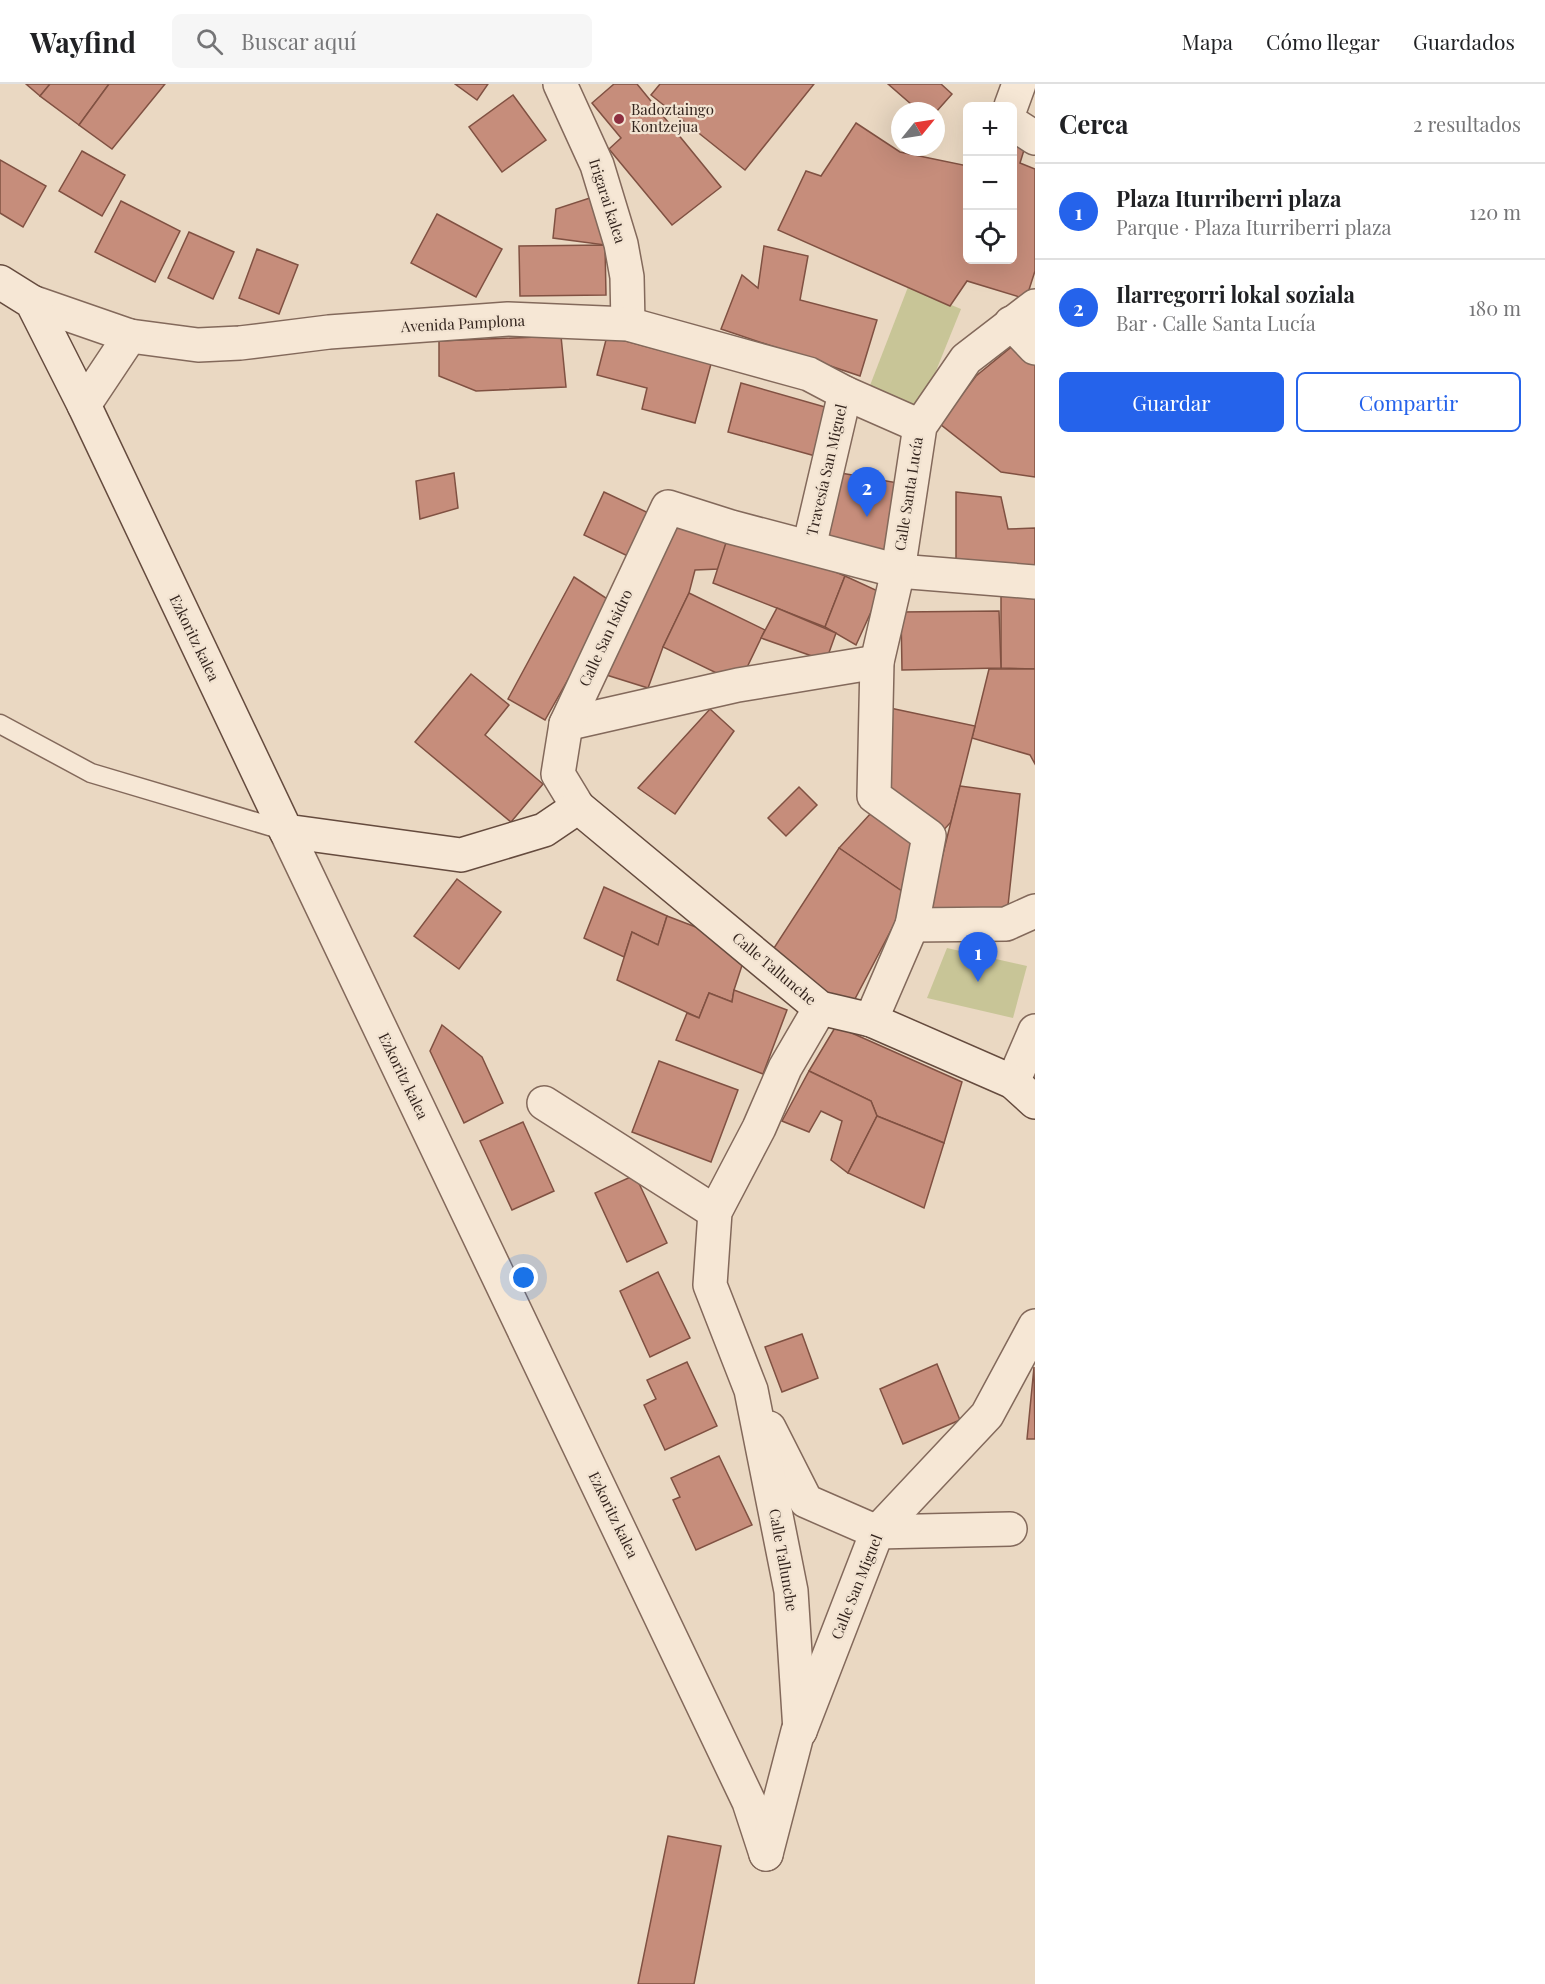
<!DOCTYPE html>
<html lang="es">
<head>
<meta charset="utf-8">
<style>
  body { margin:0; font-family:"Playfair Display",serif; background:#f6f6f6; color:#202124 }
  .controls { position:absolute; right:18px; top:18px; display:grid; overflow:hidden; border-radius:9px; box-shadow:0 6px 24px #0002 }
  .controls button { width:54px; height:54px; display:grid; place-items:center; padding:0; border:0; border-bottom:2px solid #e0e0e0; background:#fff; color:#202124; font:30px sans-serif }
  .compass { position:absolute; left:891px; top:18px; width:54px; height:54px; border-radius:50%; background:#fff; box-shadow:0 6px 24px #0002; rotate:60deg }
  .you { position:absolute; left:524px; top:1194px; width:21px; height:21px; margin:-15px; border:4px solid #fff; border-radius:50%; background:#1a73e8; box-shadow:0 0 0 9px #1a73e833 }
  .badge { display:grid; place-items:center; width:39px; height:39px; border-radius:50%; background:#2563eb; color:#fff; font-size:20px; font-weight:700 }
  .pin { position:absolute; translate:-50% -50px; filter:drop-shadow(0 2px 3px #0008) }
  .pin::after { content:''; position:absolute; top:32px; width:21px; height:18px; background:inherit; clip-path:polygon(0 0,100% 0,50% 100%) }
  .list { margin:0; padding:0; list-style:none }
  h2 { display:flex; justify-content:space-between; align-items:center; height:78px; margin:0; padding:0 24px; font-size:26px }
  h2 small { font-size:20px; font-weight:400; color:#757577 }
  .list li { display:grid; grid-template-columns:39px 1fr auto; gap:18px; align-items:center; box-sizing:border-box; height:96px; padding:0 24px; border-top:2px solid #e0e0e0 }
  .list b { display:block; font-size:22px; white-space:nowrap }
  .list p { margin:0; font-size:20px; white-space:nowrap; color:#757577 }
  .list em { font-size:20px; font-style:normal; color:#757577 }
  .actions { display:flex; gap:12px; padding:18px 24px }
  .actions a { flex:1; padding:14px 0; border:2px solid #2563eb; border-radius:9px; text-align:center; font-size:21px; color:#2563eb }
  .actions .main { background:#2563eb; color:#fff }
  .icon { flex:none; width:33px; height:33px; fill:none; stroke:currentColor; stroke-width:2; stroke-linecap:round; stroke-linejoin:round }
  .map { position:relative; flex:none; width:1035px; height:1900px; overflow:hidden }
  header { display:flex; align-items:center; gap:36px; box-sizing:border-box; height:84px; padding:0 30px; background:#fff; border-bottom:2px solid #e0e0e0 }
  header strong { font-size:28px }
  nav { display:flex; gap:33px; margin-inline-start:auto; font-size:21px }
  .search { width:420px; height:54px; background:#f6f6f6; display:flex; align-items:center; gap:15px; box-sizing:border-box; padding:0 21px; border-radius:9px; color:#757577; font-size:22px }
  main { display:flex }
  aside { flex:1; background:#fff }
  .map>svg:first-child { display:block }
  .green { fill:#c8c597 }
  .building { fill:#c68d7b; stroke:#805142; stroke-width:1.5 }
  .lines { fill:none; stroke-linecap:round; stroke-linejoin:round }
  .lane-casing { stroke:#83695b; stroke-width:21 }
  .street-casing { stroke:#83695b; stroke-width:36 }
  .secondary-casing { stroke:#654b3e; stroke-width:36 }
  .lane { stroke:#f6e7d5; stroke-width:18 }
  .street { stroke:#f6e7d5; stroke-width:33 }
  .secondary { stroke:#f6e7d5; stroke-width:33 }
  .poi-dot { fill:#8e2f40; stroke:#f2e3d1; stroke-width:2 }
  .labels { text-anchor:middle; stroke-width:4.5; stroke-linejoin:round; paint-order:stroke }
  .poi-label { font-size:15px; fill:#34251e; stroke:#f2e3d1; text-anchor:start }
  .street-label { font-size:15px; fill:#34251e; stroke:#f2e3d1 }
</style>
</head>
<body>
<header>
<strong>Wayfind</strong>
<div class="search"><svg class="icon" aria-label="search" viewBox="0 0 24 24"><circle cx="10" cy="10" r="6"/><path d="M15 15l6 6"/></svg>Buscar aquí</div>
<nav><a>Mapa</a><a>Cómo llegar</a><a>Guardados</a></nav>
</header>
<main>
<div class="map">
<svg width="1035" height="1900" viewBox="0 0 1035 1900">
  <rect width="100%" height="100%" fill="#ead8c2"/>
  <!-- green -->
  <g class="green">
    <path d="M908,203L961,225L921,324L869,304Z"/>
    <path d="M947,864L1027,882L1013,934L927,914Z"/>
  </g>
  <!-- building -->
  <g class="building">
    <path d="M26,0H50L40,12Z"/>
    <path d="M50,0H109L79,41L40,12Z"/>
    <path d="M109,0H165L112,65L79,41Z"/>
    <path d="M455,0H488L477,16Z"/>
    <path d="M614,0H637L721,103L672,141L609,65L621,54L592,19Z"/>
    <path d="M660,0H814L745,86L651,11Z"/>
    <path d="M888,0H941L952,10L936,28L919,27Z"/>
    <path d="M513,11L546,56L502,88L469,43Z"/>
    <path d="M856,39L900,68L968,82V176H1012V57L1024,66L1020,79L1035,85V187L1026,215L967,197L950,222L778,146L806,87L821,92Z"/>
    <path d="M82,67L125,91L102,132L59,107Z"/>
    <path d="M0,76L46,102L23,143L0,129Z"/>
    <path d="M599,111L605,161L553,154L556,125Z"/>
    <path d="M121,117L180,147L155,198L95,168Z"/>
    <path d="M437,130L502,165L476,213L411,179Z"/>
    <path d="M189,148L234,168L213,215L168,194Z"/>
    <path d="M605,161L606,211L520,212L519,162Z"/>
    <path d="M764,162L808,172L800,216L877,236L860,292L721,245L742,191L758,204Z"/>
    <path d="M257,165L298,181L279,230L239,214Z"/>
    <path d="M561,252L566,303L476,307L439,292V257Z"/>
    <path d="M607,252L711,280L695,339L642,325L647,304L597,291Z"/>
    <path d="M1021,255L1035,268V393L1001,388L940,340L976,292Z"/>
    <path d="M741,299L832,325L819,373L728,348Z"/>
    <path d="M835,388L904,400L892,472L823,461Z"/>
    <path d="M454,389L458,424L420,435L416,397Z"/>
    <path d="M604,408L657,433L636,476L584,451Z"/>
    <path d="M956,408L1001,413L1008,445L1035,444V485L956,475Z"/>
    <path d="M671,435L731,443L719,485L695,486L689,509L663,563L648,604L600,589Z"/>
    <path d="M731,443L845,492L825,543L713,499Z"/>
    <path d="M845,492L880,508L856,561L825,543Z"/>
    <path d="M574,493L612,518L545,636L508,615Z"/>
    <path d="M689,509L765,546L739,600L663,563Z"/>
    <path d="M1001,509L1035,510V585L1001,584Z"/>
    <path d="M777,524L836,549L826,577L761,554Z"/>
    <path d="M999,527L1001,584L902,586L901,528Z"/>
    <path d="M989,585H1035V680L1030,671L972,654Z"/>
    <path d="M471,590L509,621L485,651L543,700L511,738L415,658Z"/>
    <path d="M876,621L975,642L951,738L939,751L874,712Z"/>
    <path d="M710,625L734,647L675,730L638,704Z"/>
    <path d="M960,702L1020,710L1006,840L925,841Z"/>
    <path d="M799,703L817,721L786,752L768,734Z"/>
    <path d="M882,717L929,752L909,812L839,764Z"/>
    <path d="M839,764L909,812L847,930L772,867Z"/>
    <path d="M457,795L501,828L459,885L414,852Z"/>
    <path d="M604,803L667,832L658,861L632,848L624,873L584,854Z"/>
    <path d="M667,832L748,863L734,906L732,918L709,909L699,934L617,896L632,848L658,861Z"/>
    <path d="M734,906L787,926L763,990L676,956L687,929L699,934L709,909L732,918Z"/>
    <path d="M442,941L482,973L503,1019L464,1039L430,967Z"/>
    <path d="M836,942L962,998L944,1059L877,1032L871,1017L809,987Z"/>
    <path d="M659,977L738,1006L711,1078L632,1048Z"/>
    <path d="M809,987L871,1017L877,1032L848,1089L831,1076L842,1037L821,1027L809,1048L782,1037Z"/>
    <path d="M877,1032L944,1059L924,1124L848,1089Z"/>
    <path d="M523,1038L554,1107L512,1126L480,1057Z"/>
    <path d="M635,1091L667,1159L627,1178L595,1109Z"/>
    <path d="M658,1188L690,1254L650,1273L620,1207Z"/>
    <path d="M802,1250L818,1294L782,1308L765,1263Z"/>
    <path d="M687,1278L717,1342L665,1366L644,1321L656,1315L647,1296Z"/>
    <path d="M937,1280L960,1336L903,1360L880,1305Z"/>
    <path d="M1034,1283L1035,1355H1027Z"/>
    <path d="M719,1372L752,1441L696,1466L673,1416L680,1413L671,1394Z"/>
    <path d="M668,1752L721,1762L694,1900H638Z"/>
  </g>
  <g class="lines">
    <defs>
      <path id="lane" d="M0,640L91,689L286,747"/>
      <g id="street">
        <path d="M560,0L597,81L621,160L627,193L628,240"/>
        <path d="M1011,22L1019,0"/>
        <path d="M1012,39L1035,54"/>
        <path d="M32,218L130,252L198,261L240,259L329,248L508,235L628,240L809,290L845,309L920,342"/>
        <path d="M1011,239L1035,264"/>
        <path d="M84,321L130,252"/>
        <path d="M809,463L845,309"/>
        <path d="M566,640L738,601L877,578"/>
        <path d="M578,723L558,690L566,640L668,423L731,443L898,487L1035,498"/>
        <path d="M286,747L749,1718L766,1770"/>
        <path d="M912,841L1006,840L1035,827"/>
        <path d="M871,936L912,841L929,752L874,712L877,578L898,487L920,342L966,275L1035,222"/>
        <path d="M1013,998L1035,947"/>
        <path d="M544,1019L715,1128"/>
        <path d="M769,1344L806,1417L877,1448L1010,1445"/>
        <path d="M800,1647L791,1507L751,1306L710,1201L715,1128L759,1044L785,984L820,924"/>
        <path d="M766,1770L798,1647H800L877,1448L987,1331L1035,1242"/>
      </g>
      <path id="secondary" d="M0,198L32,218L84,321L286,747L461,771L544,746L578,723L820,924L871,936L1013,998L1035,1018"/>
    </defs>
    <!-- lane casing -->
    <use href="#lane" class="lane-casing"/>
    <!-- street casing -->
    <use href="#street" class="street-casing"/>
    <!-- secondary casing -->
    <use href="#secondary" class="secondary-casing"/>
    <!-- lane -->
    <use href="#lane" class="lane"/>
    <!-- street -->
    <use href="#street" class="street"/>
    <!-- secondary -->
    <use href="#secondary" class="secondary"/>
  </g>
  <!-- markers -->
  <circle class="poi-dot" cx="619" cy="35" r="6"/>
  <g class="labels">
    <!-- poi labels -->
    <g class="poi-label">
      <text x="631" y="31">Badoztaingo<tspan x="631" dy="17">Kontzejua</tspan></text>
    </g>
    <!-- street labels -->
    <g class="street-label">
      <text transform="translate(607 117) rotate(72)" y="5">Irigarai kalea</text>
      <text transform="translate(463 240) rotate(-3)" y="5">Avenida Pamplona</text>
      <text transform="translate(827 386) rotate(-77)" y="5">Travesía San Miguel</text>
      <text transform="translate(909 410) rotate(-81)" y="5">Calle Santa Lucía</text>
      <text transform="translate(194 554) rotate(64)" y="5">Ezkoritz kalea</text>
      <text transform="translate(606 554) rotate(-65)" y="5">Calle San Isidro</text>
      <text transform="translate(774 885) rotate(40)" y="5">Calle Tallunche</text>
      <text transform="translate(403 992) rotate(64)" y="5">Ezkoritz kalea</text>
      <text transform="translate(613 1431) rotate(64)" y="5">Ezkoritz kalea</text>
      <text transform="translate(783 1476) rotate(80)" y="5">Calle Tallunche</text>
      <text transform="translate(857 1503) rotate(-68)" y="5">Calle San Miguel</text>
    </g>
  </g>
</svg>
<div class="controls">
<button>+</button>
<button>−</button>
<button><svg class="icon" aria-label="locate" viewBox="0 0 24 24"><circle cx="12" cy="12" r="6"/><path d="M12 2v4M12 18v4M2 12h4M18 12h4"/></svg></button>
</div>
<svg class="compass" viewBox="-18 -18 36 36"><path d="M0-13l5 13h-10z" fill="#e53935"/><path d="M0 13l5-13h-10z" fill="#757577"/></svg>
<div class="you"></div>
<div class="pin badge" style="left:978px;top:898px">1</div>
<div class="pin badge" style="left:867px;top:433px">2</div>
</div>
<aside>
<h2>Cerca<small>2 resultados</small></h2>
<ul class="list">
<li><span class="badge">1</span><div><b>Plaza Iturriberri plaza</b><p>Parque · Plaza Iturriberri plaza</p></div><em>120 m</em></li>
<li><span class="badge">2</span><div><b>Ilarregorri lokal soziala</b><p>Bar · Calle Santa Lucía</p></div><em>180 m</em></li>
</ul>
<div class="actions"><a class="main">Guardar</a><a>Compartir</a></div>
</aside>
</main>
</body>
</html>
